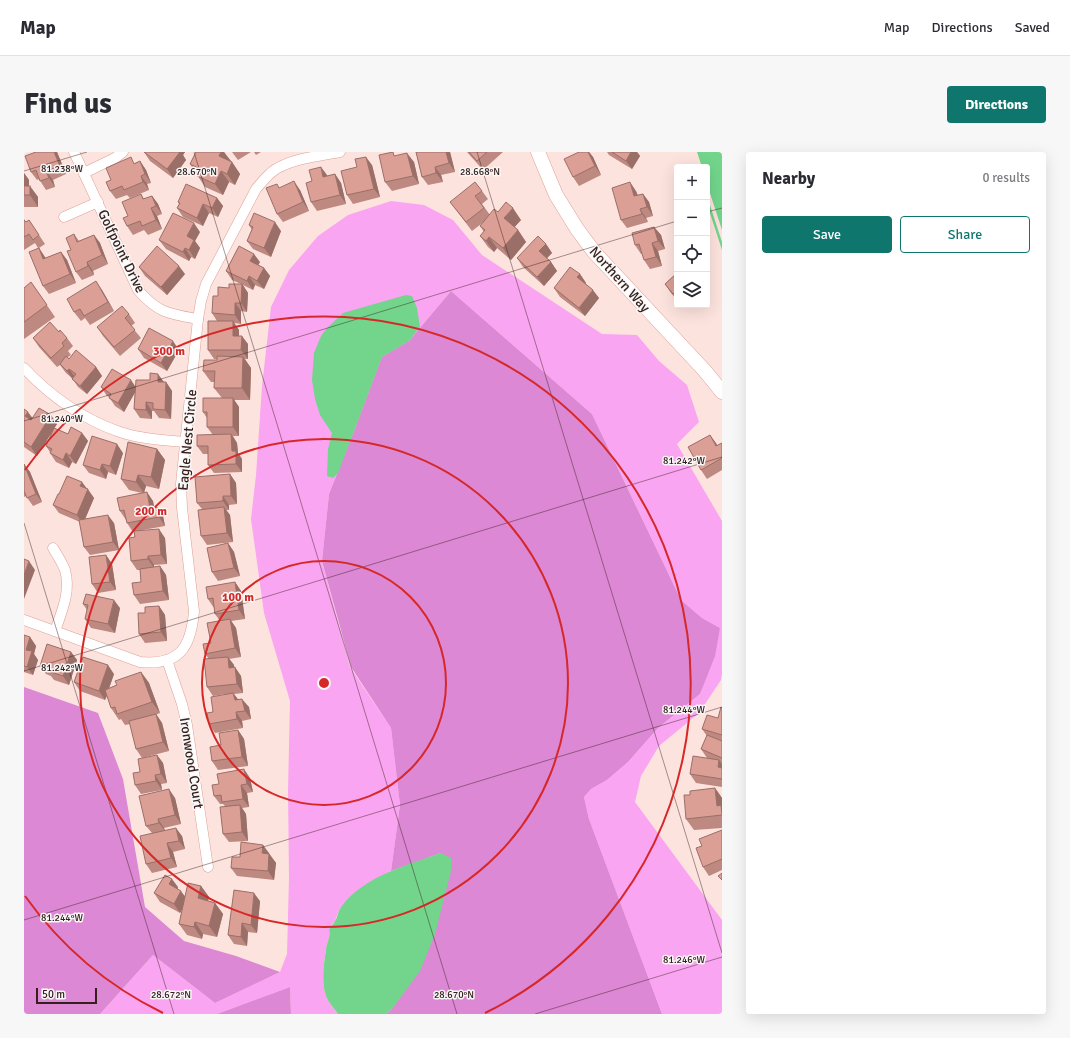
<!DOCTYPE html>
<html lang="en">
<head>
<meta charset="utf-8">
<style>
  body { margin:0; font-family:Signika,sans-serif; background:#f7f7f7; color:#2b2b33 }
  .controls { position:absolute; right:12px; top:12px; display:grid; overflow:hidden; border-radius:4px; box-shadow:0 4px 16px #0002 }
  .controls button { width:36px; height:36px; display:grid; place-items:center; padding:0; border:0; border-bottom:1px solid #e1e1e2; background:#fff; color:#2b2b33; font:20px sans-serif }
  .scale { position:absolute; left:12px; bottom:10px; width:61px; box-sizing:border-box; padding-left:4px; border:2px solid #37201c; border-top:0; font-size:11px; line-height:14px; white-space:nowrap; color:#37201c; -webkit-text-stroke:3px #f7f7f7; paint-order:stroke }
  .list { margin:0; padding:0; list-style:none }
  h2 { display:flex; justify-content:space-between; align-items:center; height:52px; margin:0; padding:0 16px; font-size:17px }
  h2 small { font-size:13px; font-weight:400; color:#7c7c81 }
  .actions { display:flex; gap:8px; padding:12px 16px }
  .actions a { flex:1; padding:9px 0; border:1px solid #0f766e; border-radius:4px; text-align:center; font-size:14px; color:#0f766e }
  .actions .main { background:#0f766e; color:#fff }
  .icon { flex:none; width:22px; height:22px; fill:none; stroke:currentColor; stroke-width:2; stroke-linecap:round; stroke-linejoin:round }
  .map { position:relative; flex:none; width:698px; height:862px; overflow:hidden; border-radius:4px }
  header { display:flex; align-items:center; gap:24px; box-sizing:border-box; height:56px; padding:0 20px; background:#fff; border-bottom:1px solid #e1e1e2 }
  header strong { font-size:19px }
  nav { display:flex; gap:22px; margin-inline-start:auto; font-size:14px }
  .intro { display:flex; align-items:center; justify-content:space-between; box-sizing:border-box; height:96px; padding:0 24px }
  h1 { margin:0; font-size:28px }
  .button { padding:10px 18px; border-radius:4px; background:#0f766e; color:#fff; font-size:14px; font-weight:700 }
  main { display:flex; gap:24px; padding:0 24px }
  aside { flex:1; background:#fff; border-radius:4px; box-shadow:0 4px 16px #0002 }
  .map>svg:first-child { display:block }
  .green { fill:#faa5f1 }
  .forest { fill:#dc88d4 }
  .water { fill:#72d58b }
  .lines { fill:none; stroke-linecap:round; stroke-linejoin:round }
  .street-casing { stroke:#dda095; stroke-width:11 }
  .secondary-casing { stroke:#dda095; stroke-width:15 }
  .street { stroke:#fff; stroke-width:10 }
  .secondary { stroke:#fff; stroke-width:14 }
  .wall { fill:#bd8980 }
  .shaded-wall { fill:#9a6f68 }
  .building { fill:#dc9f95; stroke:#9a6f68 }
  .ticks { fill:none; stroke:#37201c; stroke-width:1; stroke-opacity:0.45 }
  .ring { fill:none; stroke:#d62828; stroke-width:2 }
  .labels { text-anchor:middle; stroke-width:3; stroke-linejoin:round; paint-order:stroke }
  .street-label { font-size:14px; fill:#37201c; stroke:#f7f7f7 }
  .ticks-label { font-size:10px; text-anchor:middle; fill:#37201c; stroke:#f7f7f7; stroke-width:3; stroke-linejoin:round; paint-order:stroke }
  .centre { fill:#d62828; stroke:#f7f7f7; stroke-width:2 }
  .ring-label { font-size:12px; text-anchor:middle; font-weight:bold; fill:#d62828; stroke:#f7f7f7; stroke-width:3; stroke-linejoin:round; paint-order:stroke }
</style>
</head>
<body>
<header>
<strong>Map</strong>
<nav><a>Map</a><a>Directions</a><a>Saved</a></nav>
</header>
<div class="intro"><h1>Find us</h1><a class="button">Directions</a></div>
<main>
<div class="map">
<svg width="698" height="862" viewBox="0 0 698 862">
  <rect width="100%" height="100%" fill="#fde3de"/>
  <!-- green -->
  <path class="green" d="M367,49L400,53L429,68L458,103L578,182L613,183L635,209L663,233L675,270L653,292L698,369V522L697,528L675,561L635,594L617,624L611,650L698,768V862H638L565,667L560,645L567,637L583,628L604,610L634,576L676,542L696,476L678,466L657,448L568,262L427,139L385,189L332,274L305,342L298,409L326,515L367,576L376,653L367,719L331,741L316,756L311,769L305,777C307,785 303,789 302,797C300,812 297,829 302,844C304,850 310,856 314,862H267L266,835L193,862H76L129,803L191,851L256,820L263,802L265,726L264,639L266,549L240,461L227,367L232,323L238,234L247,155L265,118L294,84L324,63Z"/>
  <!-- forest -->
  <g class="forest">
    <path d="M427,139L568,262L657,448L678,466L696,476L691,504L676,542L634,576L604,610L583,628L567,637L560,645L565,667L638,862H361L368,857L417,701L367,719L376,653L367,576L327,515L298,409L305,342L332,274L358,205L385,189Z"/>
    <path d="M0,535L74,561L99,627L121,755L160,789L212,804L256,820L191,851L129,803L76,862H0Z"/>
    <path d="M266,835L267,862H193Z"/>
  </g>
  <!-- water -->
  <g class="water">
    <path d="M673,0H698V78L683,32V15H678Z"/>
    <path d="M683,44L698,90V98L683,52Z"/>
    <path d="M382,143L388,144L393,156L396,175L385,189L358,205L332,274L314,321L309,326L303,324L304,297L308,281L296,263L291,247L288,228L290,201L297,184L303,176L319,161Z"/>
    <path d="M417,701L427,706V719L411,782L396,819L368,857L361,862H314C310,856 304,850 302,844C297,829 300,812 302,797C303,789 307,785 305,777C307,774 310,772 311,769C314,765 314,759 317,755C340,724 383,713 417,701Z"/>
  </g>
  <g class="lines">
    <defs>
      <g id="street">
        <path d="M50,0L114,138C134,161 145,162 174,167"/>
        <path d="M60,21L91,6L99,0"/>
        <path d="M40,65L74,50"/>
        <path d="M0,216C26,244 60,268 96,280C117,287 140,288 162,290"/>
        <path d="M29,396C33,403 38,410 41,418C47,439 38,459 31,479"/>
        <path d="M0,468L116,510C156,514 167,495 170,459L158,356L157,332L174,167L177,149L182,132L232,37C238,30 244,22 252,17C271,6 295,4 316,0"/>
        <path d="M143,508L158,552L163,573L184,715"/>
      </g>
      <path id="secondary" d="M514,0L532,43L553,77L570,100L681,219L698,240"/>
    </defs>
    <!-- street casing -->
    <use href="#street" class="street-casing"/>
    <!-- secondary casing -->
    <use href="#secondary" class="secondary-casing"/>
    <!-- street -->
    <use href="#street" class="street"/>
    <!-- secondary -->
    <use href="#secondary" class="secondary"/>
  </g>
  <!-- wall -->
  <g class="wall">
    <path d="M33,0L42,22L29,28L31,35L22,38L15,27L13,28L7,20Z"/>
    <path d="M120,0H161L159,3L162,8L149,26L126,9Z"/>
    <path d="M172,0H200L206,10H208L216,22L211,33L205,30L199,43L181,35L166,12Z"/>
    <path d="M208,0H227L214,8Z"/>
    <path d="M230,0H237L232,3Z"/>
    <path d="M392,0H426L431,20L417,23L419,30L404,33L398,25Z"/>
    <path d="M443,0H479L459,18Z"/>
    <path d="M555,0H565L569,5L577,23L555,34L549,25Z"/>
    <path d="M583,0H613L616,4L608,17L585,3Z"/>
    <path d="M372,4L390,10L395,32L368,39L361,30Z"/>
    <path d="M116,9L122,18L127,31L123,32L125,38L106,46L103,43L92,47L86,39L111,11Z"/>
    <path d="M348,13L356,45L329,52L323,43Z"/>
    <path d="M0,21L5,28V34L14,45V55H0V57Z"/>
    <path d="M311,22L317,31L322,52L293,59L287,50L288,29L303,23V24Z"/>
    <path d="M256,36L276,38L285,59L259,70L253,62Z"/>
    <path d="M458,39L464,47L458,52L466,63L474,60L497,68L490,75L494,78L502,90L487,108L473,96L470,100L464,95L456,84L460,80L456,74L461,69L448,79L426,50Z"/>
    <path d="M612,39L614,43L619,42L625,50L629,64L622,66L624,70L603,76L597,68Z"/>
    <path d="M117,42L120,47L128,44L134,52L138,62L133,64L138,77L124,83L120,78L109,83L103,74L104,64Z"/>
    <path d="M193,46L199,54L194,65L185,61L179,74L159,65L153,56L155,52L154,50Z"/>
    <path d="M0,67L2,70L5,68L21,92L15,96L21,106L37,100L43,108L52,131L25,142L19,134L14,96L11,91L0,98Z"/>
    <path d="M225,73L257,79L247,105L229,97L223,89L228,78Z"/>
    <path d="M630,75L637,83L641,97L634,99L638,114L626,117L620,108L618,102H617L611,93Z"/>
    <path d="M176,80L171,89L176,96L171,107L167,105L165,109L142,97L135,88Z"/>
    <path d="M50,82L55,89L70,83L76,91L84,112L69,119L70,123L58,128L52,120L47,98Z"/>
    <path d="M522,92L528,101L523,106L527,110L533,119L520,134L499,115L493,106Z"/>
    <path d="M236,110L234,113L240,116L246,124L240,137L231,133L229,138L219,133L224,141L223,160L217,159V172L210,171L215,178V184L224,192V207H221L227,216L226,248H210L215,255V284H209L213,291L214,301L218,307V320L190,321L184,313V302H179L173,294L189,283L183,275V266L179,260L198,246L190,236L191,230H187L179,219L193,208V207H190L184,198L193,169L188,161L194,144L205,136L217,132L208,128L202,119Z"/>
    <path d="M115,115L161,122L143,143L121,124Z"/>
    <path d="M653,121V148L647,141L641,132Z"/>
    <path d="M556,122L562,131L561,132L575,146L561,164L536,145L530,136Z"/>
    <path d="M7,130L31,165L0,187V136Z"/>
    <path d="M78,138L90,159L66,173L61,166L57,169L50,160Z"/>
    <path d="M683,138L686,142L683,145Z"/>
    <path d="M668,153H674L671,156Z"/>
    <path d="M105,162L111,171L107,174L117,186L96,204L79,184L73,175Z"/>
    <path d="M35,180L43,186L49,194L44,199L47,203L44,205L45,207L72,215L78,224L63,242L54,235L48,226L42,221L36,213L33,215L15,195L9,186Z"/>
    <path d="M114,197L155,198L143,219L120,206Z"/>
    <path d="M140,230H142L148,239L147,267L135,266L130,259H128V267L116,266L110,257L111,240L100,260L91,254L85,245L83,244L77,235H111Z"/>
    <path d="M0,257L8,266L33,272L30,276L44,282L58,281L64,289L52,312L48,310L45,316L32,310L26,301V300L22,294L30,277L13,304L0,295Z"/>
    <path d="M686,283L693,294L698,291V318L683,327L677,318Z"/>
    <path d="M133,297L141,308L135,337L122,334L120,340L129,349L130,355H133L139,364L141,374L113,379L141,386L143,412L130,413V415L136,414L142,423L145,448L116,452L110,443L117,430L116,418H113L107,409L111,385L110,379L109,380L103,371L102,368L96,359L118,341L105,338L97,327Z"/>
    <path d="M99,301L92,323L84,320L82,327L65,321L59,313Z"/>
    <path d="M0,312L6,320L18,350L9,354L2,344L0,345Z"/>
    <path d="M206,322L212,331L213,352L205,353V358H202L206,363L209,390L183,393L177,384L178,357L173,351Z"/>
    <path d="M63,337H64L70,346L61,367L90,371L95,398L66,403L60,395L56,370L35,361L29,353L35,342Z"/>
    <path d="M204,391L210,400L216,424L194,429L188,420Z"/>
    <path d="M82,403L88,412L92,438L74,441L68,432Z"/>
    <path d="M211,430L217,439L221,467L207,469L212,476L217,505L205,507L210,513V515L217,524L219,541L210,542L214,547L225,555L227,567L218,569L219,576L191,581L185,572L189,560L201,542L189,544L183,535L185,507L181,502L187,491L196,469L191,462L190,456L184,447Z"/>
    <path d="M59,452L96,456L91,481L67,476L61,467L63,458Z"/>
    <path d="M135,454L141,463L143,489L121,491L115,482L121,461Z"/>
    <path d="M0,483L6,485L12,494L10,502L14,508L9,523L0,520Z"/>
    <path d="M47,500L53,508L45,533L30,528L27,524L22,522L16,514Z"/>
    <path d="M117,520L125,531L136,561L131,563L132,562L138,571L145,599L118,606L112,597L106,572L101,573L97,567L95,568L87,556L83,544L81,548L56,539L50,530L90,522L85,536L93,533Z"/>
    <path d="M698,556V635L672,631L666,622L683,606L677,597L683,584L678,577L694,566Z"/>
    <path d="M214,578L220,587L224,614L194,618L188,609L197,593Z"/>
    <path d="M133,603L139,611L143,631L137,632L138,638L117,642L111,633L116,620Z"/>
    <path d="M226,626L229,640L223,641L225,655L218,656L222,662L224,689L205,690L199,682L201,654L199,652H196L190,644Z"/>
    <path d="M691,636L698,646V676L670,678L662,667L666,643Z"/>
    <path d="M151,646L157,672L140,676L141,678L158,684L161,697L149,700L153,715L128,721L122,712L128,681L122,674Z"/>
    <path d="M698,678V718L685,724L679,715L678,694Z"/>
    <path d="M245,701L252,711L250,728L213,724L207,716L216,705Z"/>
    <path d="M177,734L185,745L184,749L191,751L199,762L193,785L179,782L178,787L163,783L155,772L158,757L156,761L136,750L130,741L154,735V737L161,744Z"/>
    <path d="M236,749L233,781L224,780L223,794L210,792L204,783Z"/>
  </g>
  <!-- shaded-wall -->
  <g class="shaded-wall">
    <path d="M30,0H33L42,22L36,14Z"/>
    <path d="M154,0H161L159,3L162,8L149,26L143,17Z"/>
    <path d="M197,0H200L207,9L203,16L195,4Z"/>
    <path d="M422,0H426L431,20L425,11Z"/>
    <path d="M564,0H565L569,5L577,23L571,14Z"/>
    <path d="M607,0H613L616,4L608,17L602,9Z"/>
    <path d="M383,1L390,10L395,32L389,24Z"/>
    <path d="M342,5L348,13L356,45L350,37Z"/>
    <path d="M116,9L122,18L127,31L121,22Z"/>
    <path d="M208,10L216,22L211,33L203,22Z"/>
    <path d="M297,15L303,23L305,34L299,25Z"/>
    <path d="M411,15L417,23L419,30L412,21Z"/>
    <path d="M22,19L29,28L31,35L25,26Z"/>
    <path d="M197,19L205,30L199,43L191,32Z"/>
    <path d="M0,21L5,28V43L0,38Z"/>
    <path d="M311,22L317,31L322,52L316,43Z"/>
    <path d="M117,24L123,32L125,38L119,30Z"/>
    <path d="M270,29L276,38L285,59L279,50Z"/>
    <path d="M606,30L612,39L616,53L610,44Z"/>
    <path d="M6,34L14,45V55L6,43Z"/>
    <path d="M619,42L625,50L629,64L623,55Z"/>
    <path d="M128,44L134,52L138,62L132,54Z"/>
    <path d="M193,46L199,54L194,65L188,56Z"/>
    <path d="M179,52L185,61L179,74L173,66Z"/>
    <path d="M127,56L133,64L138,77L132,68Z"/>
    <path d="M489,56L497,68L488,78L480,66Z"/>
    <path d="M616,57L622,66L624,70L618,62Z"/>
    <path d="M251,70L257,79L247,105L240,96Z"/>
    <path d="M170,71L176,80L171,89L176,96L171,107L165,98L163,84Z"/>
    <path d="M630,75L637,83L641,97L634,89Z"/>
    <path d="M494,78L502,90L487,108L479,96Z"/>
    <path d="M70,83L76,91L84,112L78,103Z"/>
    <path d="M465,85L473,96L470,100L462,89Z"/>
    <path d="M628,91L634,99L638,114L632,105Z"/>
    <path d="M522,92L528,101L521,108L515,99Z"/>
    <path d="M15,96L21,105L25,115L19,107Z"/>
    <path d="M161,96L167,105L165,109L159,100Z"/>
    <path d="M37,100L43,108L52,131L46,122Z"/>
    <path d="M230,102L236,110L232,117L226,109Z"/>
    <path d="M63,110L69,119L70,123L64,114Z"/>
    <path d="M527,110L533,119L520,134L513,125Z"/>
    <path d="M155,114L161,122L143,143L137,135Z"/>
    <path d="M240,116L246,124L240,137L233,129Z"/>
    <path d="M556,122L562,131L559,134L553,125Z"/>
    <path d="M225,124L231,133L229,138L223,129Z"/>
    <path d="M72,129L78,138L90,159L84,150Z"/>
    <path d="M218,132L224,141L223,160L217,151Z"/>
    <path d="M569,138L575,146L561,164L555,156Z"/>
    <path d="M211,151L217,159V172L211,163Z"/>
    <path d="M209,169L215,178V192L209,184Z"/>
    <path d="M218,184L224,192V207L217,198Z"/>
    <path d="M149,189L155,198L143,219L137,211Z"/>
    <path d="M219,205L227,216L226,248L218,236Z"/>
    <path d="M72,215L78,224L63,242L56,234Z"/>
    <path d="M45,217L51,225L49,228L43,219Z"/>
    <path d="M134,222L140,230H134Z"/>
    <path d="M107,228L113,237L100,260L94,251Z"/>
    <path d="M142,230L148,239L147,267L141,258Z"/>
    <path d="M209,246L215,255V284L209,275Z"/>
    <path d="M122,250L128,259V267L122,258Z"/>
    <path d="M4,260L10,268L8,273L1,264Z"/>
    <path d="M27,263L33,272L13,304L7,295Z"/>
    <path d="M58,281L64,289L52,312L46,304Z"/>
    <path d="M207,282L213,291L214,301L218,307V320L212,312L208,299Z"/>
    <path d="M686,283L692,291L698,302L692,294Z"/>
    <path d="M93,292L99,301L92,323L86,314Z"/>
    <path d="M133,297L141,308L135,337L127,325Z"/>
    <path d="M42,301L48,310L45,316L39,308Z"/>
    <path d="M0,312L6,320L18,350L12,342Z"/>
    <path d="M78,312L84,320L82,327L76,318Z"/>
    <path d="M206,322L212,331L213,352L207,344Z"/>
    <path d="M114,323L122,334L120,341L112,330Z"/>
    <path d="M58,330L70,346L59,372L53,363L56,334Z"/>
    <path d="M123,340L129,349L132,365L126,356Z"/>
    <path d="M199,344L205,353V358L199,349Z"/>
    <path d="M133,355L139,364L141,374L135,365Z"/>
    <path d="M200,355L206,363L209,390L203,381Z"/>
    <path d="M84,363L90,371L95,398L89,390Z"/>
    <path d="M135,377L141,386L143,412L137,403Z"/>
    <path d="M204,391L210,400L216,424L210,416Z"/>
    <path d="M82,403L88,412L92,438L86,430Z"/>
    <path d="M124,404L130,413V416L124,407Z"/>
    <path d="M5,409L11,418L0,447V423Z"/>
    <path d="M136,414L142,423L145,448L139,439Z"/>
    <path d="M211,430L217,439L221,467L215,458Z"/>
    <path d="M90,448L96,456L91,481L84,472Z"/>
    <path d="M135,454L141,463L143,489L137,480Z"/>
    <path d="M206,467L212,476L217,505L211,496Z"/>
    <path d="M6,485L12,494L10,502L14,508L9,523L3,515L2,498Z"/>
    <path d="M47,500L53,508L45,533L39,524Z"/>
    <path d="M204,505L210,513L211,524L205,516Z"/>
    <path d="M84,513L90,522L81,548L75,539Z"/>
    <path d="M211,515L217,524L219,541L213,532Z"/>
    <path d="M117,520L125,531L136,561L128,550Z"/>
    <path d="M209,541L215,549L211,548Z"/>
    <path d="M218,547L225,555L227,567L221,559Z"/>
    <path d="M212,560L218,569L219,576L213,567Z"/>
    <path d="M132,562L138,571L145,599L139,590Z"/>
    <path d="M214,578L220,587L224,614L218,605Z"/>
    <path d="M133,603L139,611L143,631L137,622Z"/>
    <path d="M695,608L698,612V620L694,615Z"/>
    <path d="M220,617L226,626L229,640L223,632Z"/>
    <path d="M131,623L137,632L138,638L132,629Z"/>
    <path d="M217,633L223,641L225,655L219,647Z"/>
    <path d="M691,636L698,646V664L693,654Z"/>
    <path d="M145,637L151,646L157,672L151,663Z"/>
    <path d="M216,653L222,662L224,689L218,680Z"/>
    <path d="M134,667L140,676L141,679L135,671Z"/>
    <path d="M152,676L158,684L161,697L155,689Z"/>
    <path d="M143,691L149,700L153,715L147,706Z"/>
    <path d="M239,693L245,701V710L238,701Z"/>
    <path d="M245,702L252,711L250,728L244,719Z"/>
    <path d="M148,727L154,735L151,741L145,732Z"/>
    <path d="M177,734L185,745L182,758L174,746Z"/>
    <path d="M157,739L163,748L156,761L150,752Z"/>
    <path d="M230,741L236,749L233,781L227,773Z"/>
    <path d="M191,751L199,762L193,785L185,774Z"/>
    <path d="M171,770L179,782L178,787L170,775Z"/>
    <path d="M218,771L224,780L223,794L217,785Z"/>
  </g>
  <!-- building -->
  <g class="building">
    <path d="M12,0H30L36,14L22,19L25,26L16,29L12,18L7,20L1,4Z"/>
    <path d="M120,0H156L143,17Z"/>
    <path d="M172,0H197L195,4L208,10L203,22L197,19L191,32L173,24L176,17L166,12Z"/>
    <path d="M369,0L370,4L383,1L389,24L361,30L355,3Z"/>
    <path d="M392,0H422L425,11L411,15L412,21L398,25Z"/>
    <path d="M445,0H463L453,9Z"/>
    <path d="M555,0H564L571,14L549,25L540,7Z"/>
    <path d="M588,0H607L602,9Z"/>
    <path d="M107,5L110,12L116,9L121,22L117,24L119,30L100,38L98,34L86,39L82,30L87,28L82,16Z"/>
    <path d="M342,5L350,37L323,43L317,19L333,15L331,7Z"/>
    <path d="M297,15L299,25L311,22L316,43L287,50L282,31L288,29L285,18Z"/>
    <path d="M270,29L279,50L253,62L242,36L253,32L255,36Z"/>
    <path d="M451,30L458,39L451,44L460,56L442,70L426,50Z"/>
    <path d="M606,30L610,44L619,42L623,55L616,57L618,62L597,68L588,36Z"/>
    <path d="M162,32L193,46L188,56L179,52L173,66L153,56L156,51L154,50Z"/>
    <rect x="0" y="34" width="6" height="9"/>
    <path d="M117,42L119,47L128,44L132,54L127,56L132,68L118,74L116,69L103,74L99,66L104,64L98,50Z"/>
    <path d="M482,50L489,56L480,66L494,78L479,96L465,85L462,89L456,84L461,78L456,74L470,57L474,60Z"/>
    <path d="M149,61L170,71L163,84L170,88L165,98L161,96L159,100L135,88Z"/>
    <path d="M230,61L251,70L240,96L223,89L229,75L225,73Z"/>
    <path d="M0,68L2,70L5,68L15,83L9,88L5,82L0,85Z"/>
    <path d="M630,75L634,89L628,91L632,105L620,108L615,92L611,93L608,81Z"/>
    <path d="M50,82L53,90L70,83L78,103L63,110L64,114L52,120L43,99L47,98L42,86Z"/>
    <path d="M514,84L522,92L515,99L527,110L513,125L493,106Z"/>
    <path d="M133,94L155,114L137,135L115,115Z"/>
    <path d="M215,94L230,102L226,109L240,116L233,129L225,124L223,129L202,119Z"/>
    <path d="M15,96L19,107L37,100L46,122L19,134L5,100Z"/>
    <path d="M546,115L556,122L553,125L569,138L555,156L530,136Z"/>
    <path d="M653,121V138L649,142L641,132Z"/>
    <path d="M72,129L84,150L60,164L56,157L50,160L43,147Z"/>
    <path d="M7,130L23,153L0,170V136Z"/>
    <path d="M205,132H218L217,151H211V163L188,161L189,144H194V135L205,136Z"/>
    <path d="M98,154L105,162L101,166L111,178L90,195L73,175Z"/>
    <path d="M184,169H209V184H218L217,198H184Z"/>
    <path d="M26,170L35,180L36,178L43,186L38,191L40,194L27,206L9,186Z"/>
    <path d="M125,176L149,189L137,211L114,197Z"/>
    <path d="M52,198L72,215L56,234L48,227L52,222L45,217L43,219L36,212L42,204L45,207Z"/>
    <path d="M193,204L219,205L218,236H190L191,219H179L180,208H193Z"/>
    <path d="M88,217L107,228L94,251L85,246L87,242L77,235Z"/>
    <path d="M126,221L134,222V230H142L141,258L129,257V251L122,250V258L110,257L112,228H126Z"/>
    <path d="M179,246H209V275H183V260H179Z"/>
    <path d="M15,256L27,263L7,295L0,290V257L4,260L1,264L7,268Z"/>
    <path d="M47,275L58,281L46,304L42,301L39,308L26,301L28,297L22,294L30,276L44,282Z"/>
    <path d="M207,282L208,299H212V312L184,313V294H173V283Z"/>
    <path d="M686,283L692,294L698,291V306L677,318L664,295Z"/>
    <path d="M68,284L93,292L86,314L78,312L76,318L59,313Z"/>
    <path d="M104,290L133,297L127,325L114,323L112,330L97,327Z"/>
    <path d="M0,312L12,342L3,346L0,339Z"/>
    <path d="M206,322L207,344H199V349L173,351L171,325Z"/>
    <path d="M43,324L58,330L56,334L64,337L53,363L29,353L34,342H35Z"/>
    <path d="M123,340L126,356L133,355L135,365L103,371L100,358L96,359L93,346Z"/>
    <path d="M200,355L203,381L177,384L174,358Z"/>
    <path d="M84,363L89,390L60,395L55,368Z"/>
    <path d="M135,377L137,403L124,404V407L107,409L105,386L111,385L110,379Z"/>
    <path d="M204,391L210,416L188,420L183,396Z"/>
    <path d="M82,403L86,430L68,432L65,405Z"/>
    <path d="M0,407L5,409L0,423Z"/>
    <path d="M136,414L139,439L110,443L108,431L117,430L116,417Z"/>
    <path d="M211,430L215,458L191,462L189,446L184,447L182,435Z"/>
    <path d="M62,442L90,448L84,472L61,467L64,453L59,452Z"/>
    <path d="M135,454L137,480L115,482L114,461H121V455Z"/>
    <path d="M206,467L211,496L181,502L179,492L187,491L183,471Z"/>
    <path d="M0,483L6,485L2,498L8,499L3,515L0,514Z"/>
    <path d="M23,492L47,500L39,524L24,519L25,516L16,514Z"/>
    <path d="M59,505L84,513L75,539L50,530Z"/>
    <path d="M204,505L205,516L211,515L213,532L183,535L180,507Z"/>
    <path d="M117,520L128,550L93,562L91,555L87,556L81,538L93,533L91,529Z"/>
    <path d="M209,541L211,548L218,547L221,559L212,560L213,567L185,572L183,561L189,560L187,545Z"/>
    <path d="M697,555L698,556V583L678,577L683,563L694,566Z"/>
    <path d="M132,562L139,590L112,597L105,569Z"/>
    <path d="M214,578L218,605L188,609L186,595L197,593L195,581Z"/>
    <path d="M683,583L698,589V606L677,597Z"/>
    <path d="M133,603L137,622L131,623L132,629L111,633L109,621L116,620L114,607Z"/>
    <path d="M669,604L695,608L694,615L698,616V627L666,622Z"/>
    <path d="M220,617L223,632L217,633L219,647L198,650L197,643L190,644L188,633L195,632L193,622Z"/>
    <path d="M691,636L693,654L697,653L698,663L662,667L660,643H666V639Z"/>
    <path d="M145,637L151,663L134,667L135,671L122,674L115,644Z"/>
    <path d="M216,653L218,680L199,682L196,655Z"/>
    <path d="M152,676L155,689L143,691L147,706L122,712L116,684Z"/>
    <path d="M698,678V707L679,715L672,696L678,694L675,687Z"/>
    <path d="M217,690L239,693L238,701L245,702L244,719L207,716L208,705H216Z"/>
    <path d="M698,721V728L694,724Z"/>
    <path d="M141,723L148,727L145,732L157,739L150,752L130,741Z"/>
    <path d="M164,731L177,734L174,746L191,751L185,774L171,770L170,775L155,772Z"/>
    <path d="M210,738L230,741L227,773L218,771L217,785L204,783Z"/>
  </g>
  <!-- ticks -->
  <path class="ticks" d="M170,0L433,862M453,0L698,801M0,19L63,0M683,60L698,56M0,269L653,69M0,371L150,862M0,519L698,305M0,768L698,555M511,862L698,805"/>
  <!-- distance rings -->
  <g class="ring">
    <circle cx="300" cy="531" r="122"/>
    <circle cx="300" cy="531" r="244"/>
    <path d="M139 861A367 367 0 0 1 1 744M1 318A367 367 0 1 1 461 861"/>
  </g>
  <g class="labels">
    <!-- street labels -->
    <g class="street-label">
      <text transform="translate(98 99) rotate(64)" y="5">Golfpoint Drive</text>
      <text transform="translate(596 127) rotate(48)" y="5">Northern Way</text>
      <text transform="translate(163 288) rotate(-85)" y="5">Eagle Nest Circle</text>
      <text transform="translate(168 611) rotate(81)" y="5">Ironwood Court</text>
    </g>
  </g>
  <g class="ticks-label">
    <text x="38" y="20">81.238°W</text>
    <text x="173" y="23">28.670°N</text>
    <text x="456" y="23">28.668°N</text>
    <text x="38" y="270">81.240°W</text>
    <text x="660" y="312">81.242°W</text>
    <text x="38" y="519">81.242°W</text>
    <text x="660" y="561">81.244°W</text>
    <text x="38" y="769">81.244°W</text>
    <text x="660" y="811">81.246°W</text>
    <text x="147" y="846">28.672°N</text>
    <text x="430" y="846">28.670°N</text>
  </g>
  <circle cx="300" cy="531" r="6" class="centre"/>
  <g class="ring-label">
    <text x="145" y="203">300 m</text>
    <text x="127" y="363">200 m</text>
    <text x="214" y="449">100 m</text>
  </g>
</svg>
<div class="controls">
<button>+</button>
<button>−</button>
<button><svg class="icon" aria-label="locate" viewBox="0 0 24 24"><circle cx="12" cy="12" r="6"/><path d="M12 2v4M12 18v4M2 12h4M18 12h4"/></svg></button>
<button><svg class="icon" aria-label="layers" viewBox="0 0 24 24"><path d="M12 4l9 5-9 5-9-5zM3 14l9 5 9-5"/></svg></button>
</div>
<div class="scale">50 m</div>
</div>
<aside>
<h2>Nearby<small>0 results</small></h2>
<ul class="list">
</ul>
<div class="actions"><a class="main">Save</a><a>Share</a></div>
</aside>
</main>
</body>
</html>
